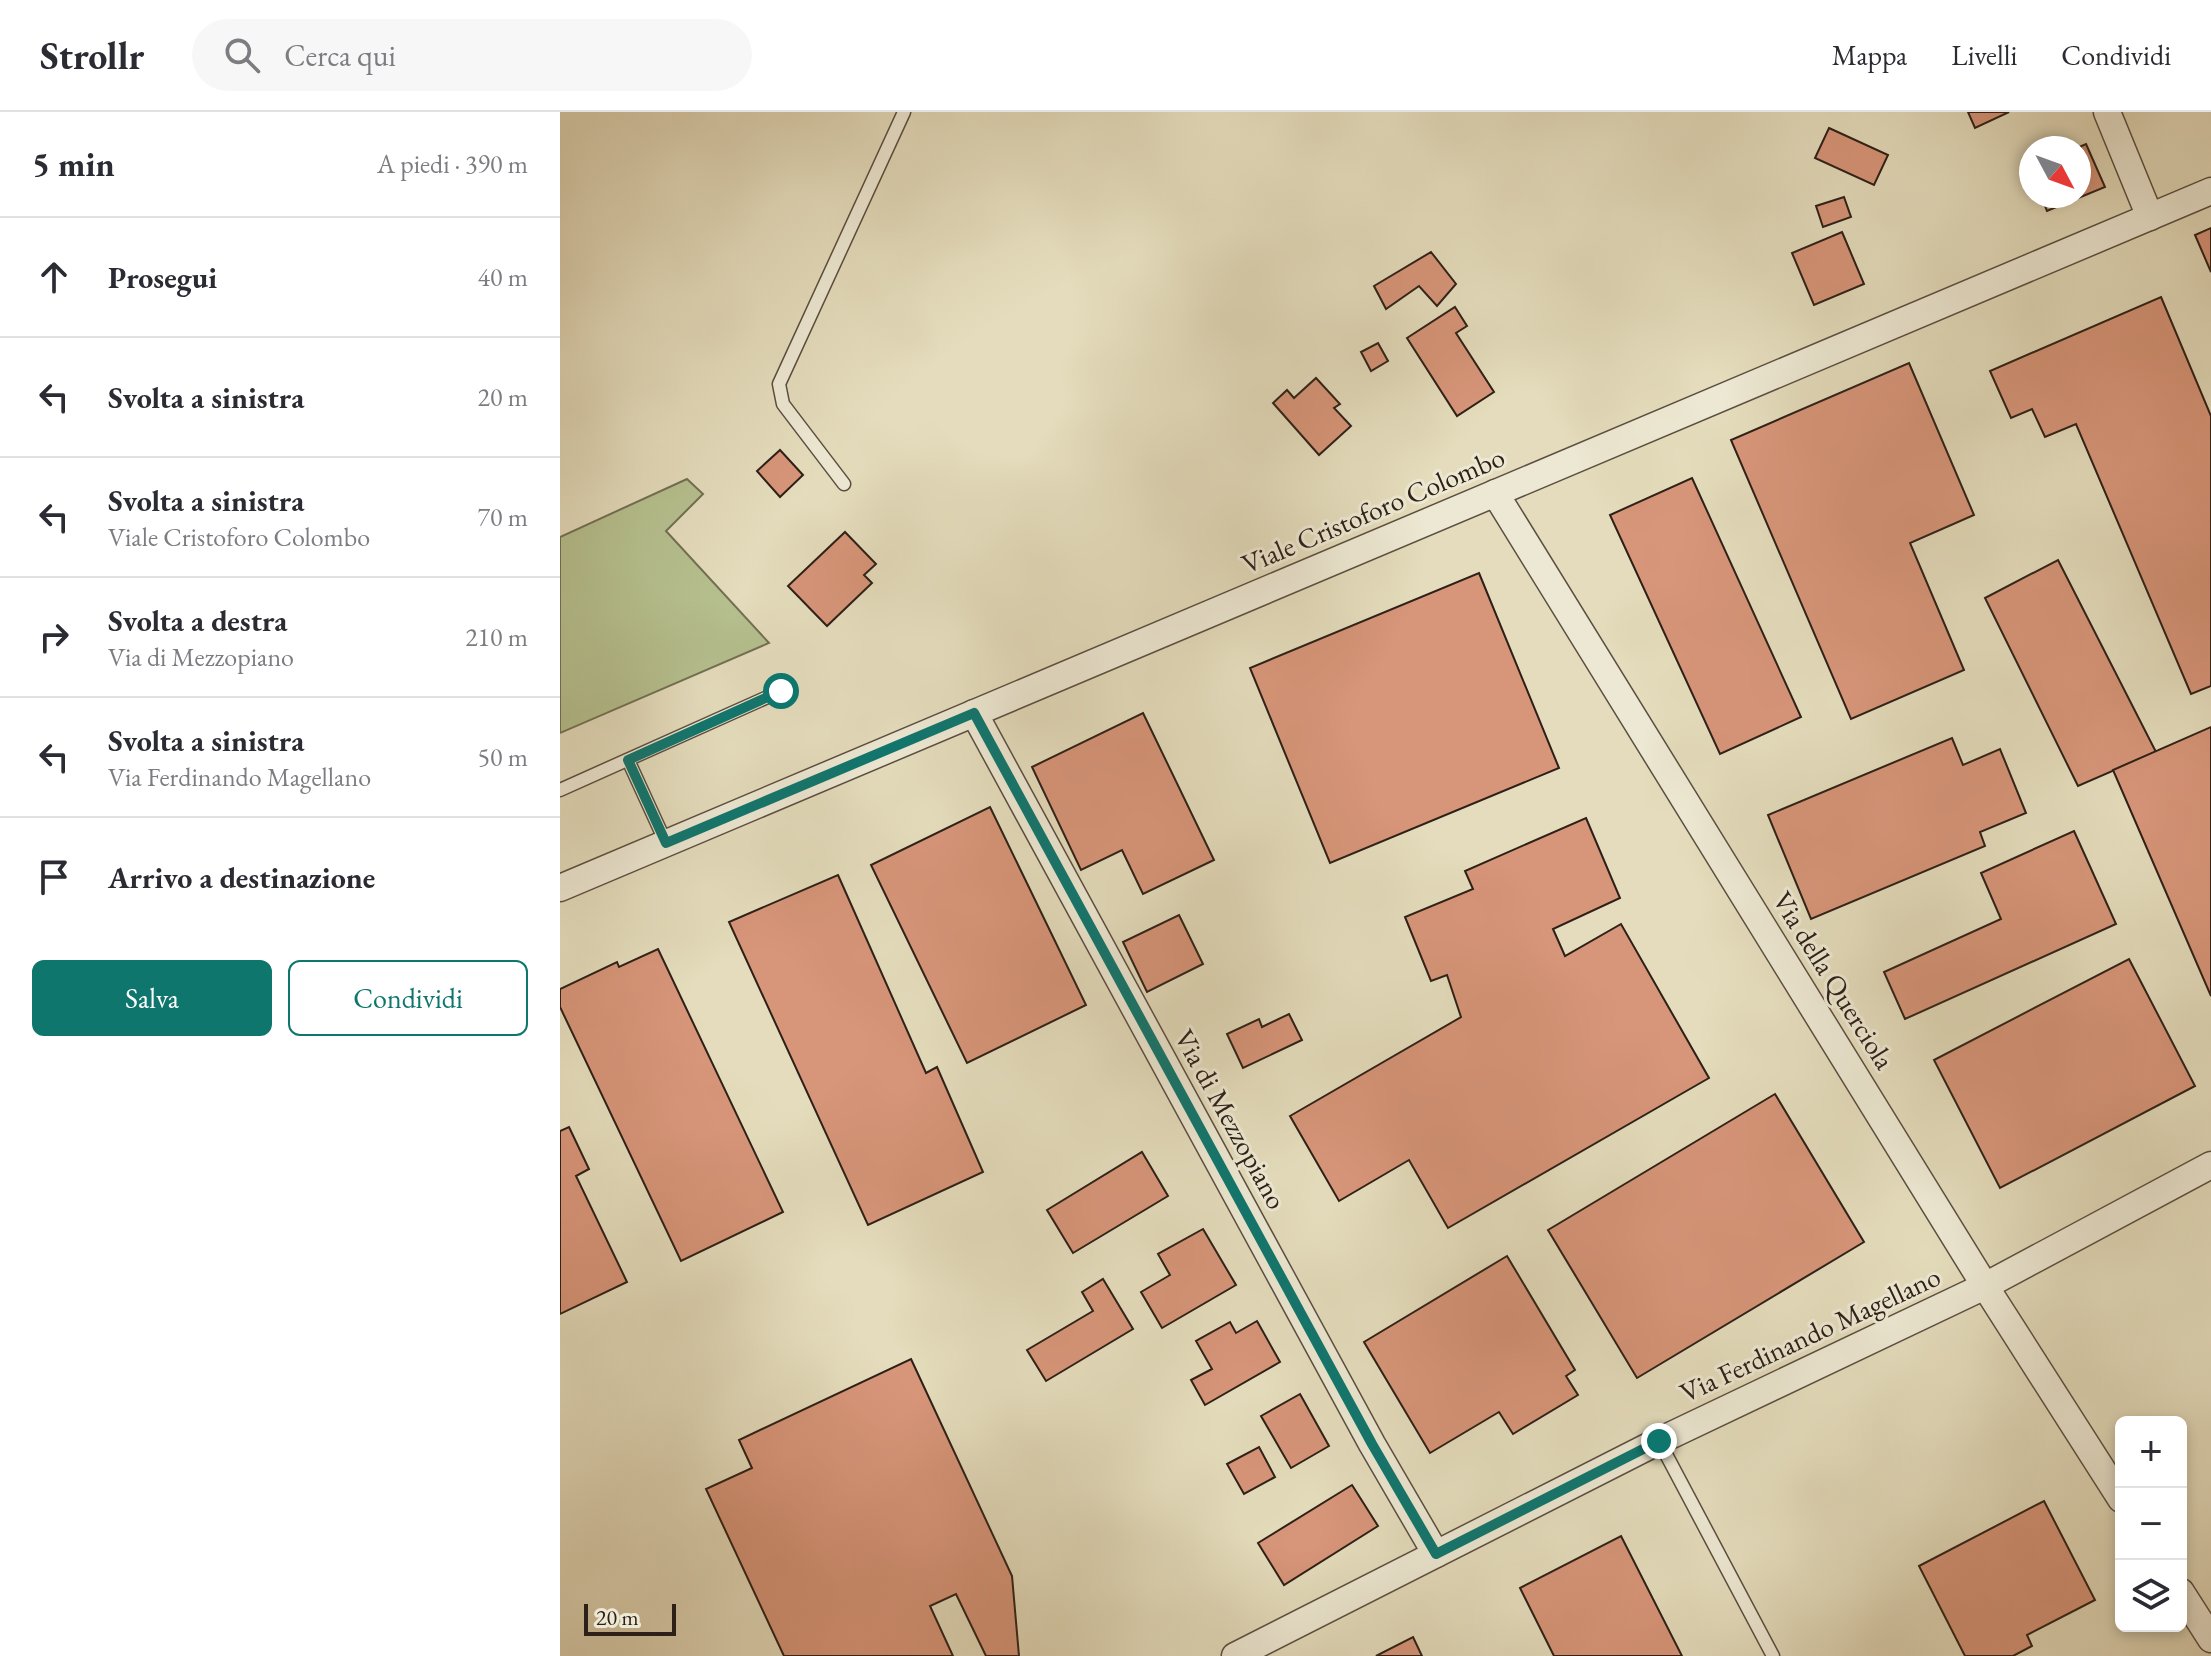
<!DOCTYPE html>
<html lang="it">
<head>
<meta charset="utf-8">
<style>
  body { margin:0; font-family:"EB Garamond",serif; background:#f7f7f7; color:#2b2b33 }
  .controls { position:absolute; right:24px; bottom:24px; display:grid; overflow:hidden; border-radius:12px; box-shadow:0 4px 12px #0003 }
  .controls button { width:72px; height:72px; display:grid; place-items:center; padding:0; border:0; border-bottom:2px solid #e1e1e2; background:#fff; color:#2b2b33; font:40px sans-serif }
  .compass { position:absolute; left:1459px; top:24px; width:72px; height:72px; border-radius:50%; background:#fff; box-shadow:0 4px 12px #0003; rotate:131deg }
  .scale { position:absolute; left:24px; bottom:20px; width:92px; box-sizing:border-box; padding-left:8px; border:4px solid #2d2018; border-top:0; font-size:22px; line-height:28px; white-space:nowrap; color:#2d2018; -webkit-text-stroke:6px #ede8d3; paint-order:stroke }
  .stop { position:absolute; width:24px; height:24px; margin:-18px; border:6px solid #0f766e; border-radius:50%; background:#fff }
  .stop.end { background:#0f766e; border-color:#fff; box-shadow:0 2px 8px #0008 }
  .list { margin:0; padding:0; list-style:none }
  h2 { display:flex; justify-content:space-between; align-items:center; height:104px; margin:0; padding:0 32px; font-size:34px }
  h2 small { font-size:26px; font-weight:400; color:#7c7c81 }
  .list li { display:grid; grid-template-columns:52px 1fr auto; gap:24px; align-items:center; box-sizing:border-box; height:120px; padding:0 32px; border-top:2px solid #e1e1e2 }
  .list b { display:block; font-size:30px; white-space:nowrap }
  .list p { margin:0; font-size:26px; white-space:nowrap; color:#7c7c81 }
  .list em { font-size:26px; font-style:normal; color:#7c7c81 }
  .actions { display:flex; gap:16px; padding:24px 32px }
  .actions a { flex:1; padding:18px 0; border:2px solid #0f766e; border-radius:12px; text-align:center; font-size:28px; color:#0f766e }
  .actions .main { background:#0f766e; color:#fff }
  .icon { flex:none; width:44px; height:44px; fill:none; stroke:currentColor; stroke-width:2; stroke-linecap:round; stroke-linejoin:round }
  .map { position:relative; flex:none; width:1651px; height:1544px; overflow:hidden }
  header { display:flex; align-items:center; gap:48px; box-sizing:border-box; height:112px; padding:0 40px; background:#fff; border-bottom:2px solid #e1e1e2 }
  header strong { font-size:38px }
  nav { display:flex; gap:44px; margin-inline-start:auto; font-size:28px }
  .search { width:560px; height:72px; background:#f7f7f7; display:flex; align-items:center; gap:20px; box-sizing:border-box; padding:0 28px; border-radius:44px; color:#7c7c81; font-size:30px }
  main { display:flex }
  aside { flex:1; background:#fff }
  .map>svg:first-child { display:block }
  .green { fill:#b6c08f; stroke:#727054; stroke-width:2 }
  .building { fill:#d79579; stroke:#2d2018; stroke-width:2 }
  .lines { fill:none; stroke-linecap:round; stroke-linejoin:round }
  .service-casing { stroke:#5b4f41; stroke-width:15 }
  .minor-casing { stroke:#5b4f41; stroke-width:29 }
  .service { stroke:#ede8d3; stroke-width:12 }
  .minor { stroke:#ede8d3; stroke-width:26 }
  .route { stroke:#0f766e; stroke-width:10 }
  .labels { text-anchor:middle; stroke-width:6; stroke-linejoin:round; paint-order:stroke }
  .street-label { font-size:28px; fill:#2d2018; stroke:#ede8d3 }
</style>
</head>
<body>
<header>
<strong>Strollr</strong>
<div class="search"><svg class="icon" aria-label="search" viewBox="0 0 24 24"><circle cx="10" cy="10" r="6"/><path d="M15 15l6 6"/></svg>Cerca qui</div>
<nav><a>Mappa</a><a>Livelli</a><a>Condividi</a></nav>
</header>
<main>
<aside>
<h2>5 min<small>A piedi · 390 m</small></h2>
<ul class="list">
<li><svg class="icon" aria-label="ahead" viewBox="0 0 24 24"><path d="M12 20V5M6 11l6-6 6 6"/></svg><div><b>Prosegui</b></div><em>40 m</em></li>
<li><svg class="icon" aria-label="left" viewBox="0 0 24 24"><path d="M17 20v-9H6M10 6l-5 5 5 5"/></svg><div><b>Svolta a sinistra</b></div><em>20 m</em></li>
<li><svg class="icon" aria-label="left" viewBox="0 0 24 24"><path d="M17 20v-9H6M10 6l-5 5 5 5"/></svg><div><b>Svolta a sinistra</b><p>Viale Cristoforo Colombo</p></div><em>70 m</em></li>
<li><svg class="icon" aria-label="right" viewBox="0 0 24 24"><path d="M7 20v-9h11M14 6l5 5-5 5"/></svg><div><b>Svolta a destra</b><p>Via di Mezzopiano</p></div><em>210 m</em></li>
<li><svg class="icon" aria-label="left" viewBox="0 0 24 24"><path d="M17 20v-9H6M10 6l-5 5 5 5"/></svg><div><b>Svolta a sinistra</b><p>Via Ferdinando Magellano</p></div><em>50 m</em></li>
<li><svg class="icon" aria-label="arrive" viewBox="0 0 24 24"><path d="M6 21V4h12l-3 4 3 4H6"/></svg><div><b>Arrivo a destinazione</b></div></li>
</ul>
<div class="actions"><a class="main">Salva</a><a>Condividi</a></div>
</aside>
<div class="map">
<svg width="1651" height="1544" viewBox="0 0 1651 1544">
  <rect width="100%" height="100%" fill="#e4dcbc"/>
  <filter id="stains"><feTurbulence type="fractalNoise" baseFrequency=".0025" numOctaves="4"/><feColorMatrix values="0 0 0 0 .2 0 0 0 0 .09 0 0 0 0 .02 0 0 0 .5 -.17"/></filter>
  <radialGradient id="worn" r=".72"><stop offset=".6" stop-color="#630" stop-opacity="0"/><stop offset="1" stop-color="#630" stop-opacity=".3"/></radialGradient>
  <!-- green -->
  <path class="green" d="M127,367L143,382L106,419L209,531L0,621V425Z"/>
  <!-- building -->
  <g class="building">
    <path d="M1408,0H1449L1415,16Z"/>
    <path d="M1269,16L1328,43L1314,73L1255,46Z"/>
    <path d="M1526,32L1545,75L1487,99L1481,84H1519V36H1517Z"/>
    <path d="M1284,85L1291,105L1263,115L1256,94Z"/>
    <path d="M1651,116V160L1635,123Z"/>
    <path d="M1282,120L1304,172L1254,193L1232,141Z"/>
    <path d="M871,140L896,172L877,194L859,174L826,197L814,174Z"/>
    <path d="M1601,185L1651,304V574L1631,582L1516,312L1485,325L1472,297L1451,306L1430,259Z"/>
    <path d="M895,195L907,214L896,221L934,280L897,304L847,226Z"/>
    <path d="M818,231L828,249L811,259L801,240Z"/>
    <path d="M1349,251L1414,403L1350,431L1404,558L1291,607L1171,328Z"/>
    <path d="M756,266L780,292L774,296L791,314L759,343L713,291L727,278L734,286Z"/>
    <path d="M220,338L243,363L220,385L197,359Z"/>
    <path d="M1132,366L1241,605L1160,642L1050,403Z"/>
    <path d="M285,420L316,452L304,463L312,471L267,514L228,474Z"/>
    <path d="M1498,448L1596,640L1518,674L1425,486Z"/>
    <path d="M919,461L999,656L770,751L690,556Z"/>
    <path d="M583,601L654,748L583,782L562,738L521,758L472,655Z"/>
    <path d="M1651,615V884L1553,658Z"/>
    <path d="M1392,626L1403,653L1440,637L1466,701L1420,720L1425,734L1251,807L1208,703Z"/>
    <path d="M430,695L526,893L407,951L311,753Z"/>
    <path d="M1026,706L1060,786L993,817L1005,844L1061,812L1149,966L888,1116L849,1048L779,1089L730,1004L901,905L887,863L871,869L845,805L913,777L905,759Z"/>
    <path d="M1514,719L1556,812L1345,907L1324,860L1441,807L1421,761Z"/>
    <path d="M278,763L366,961L377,955L423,1060L308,1113L169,810Z"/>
    <path d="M619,803L643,852L587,880L563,830Z"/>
    <path d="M98,837L223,1100L121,1149L0,895V877L57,850L59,855Z"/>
    <path d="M1569,847L1635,974L1440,1076L1374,948Z"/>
    <path d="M729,902L742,928L683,956L667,922L699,907L702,915Z"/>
    <path d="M1215,982L1304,1130L1077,1266L988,1118Z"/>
    <path d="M9,1015L29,1057L16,1064L67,1170L0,1202V1019Z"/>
    <path d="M582,1040L608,1084L513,1141L487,1098Z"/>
    <path d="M643,1117L676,1173L602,1216L581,1180L610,1163L598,1142Z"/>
    <path d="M947,1144L1015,1258L1006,1264L1018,1283L953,1322L939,1300L870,1341L804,1230Z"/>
    <path d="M543,1167L573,1217L486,1269L467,1238L533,1199L522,1180Z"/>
    <path d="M697,1209L720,1250L645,1293L631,1268L652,1257L636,1229L670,1210L676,1221Z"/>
    <path d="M351,1247L452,1464L459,1544H426L396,1482L370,1494L393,1544H224L146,1377L192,1356L179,1328Z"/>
    <path d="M740,1282L769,1334L731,1356L701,1304Z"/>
    <path d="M699,1335L715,1365L684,1382L667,1352Z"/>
    <path d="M792,1373L818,1414L724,1473L698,1431Z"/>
    <path d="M1484,1389L1535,1488L1467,1523L1472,1534L1453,1544H1405L1359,1454Z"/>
    <path d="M1061,1424L1122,1544H994L960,1476Z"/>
    <path d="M853,1525L862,1544H816Z"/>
  </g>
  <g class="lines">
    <defs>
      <g id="service">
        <path d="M284,372L223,292L219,272L344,0"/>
        <path d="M68,648L106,731"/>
        <path d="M0,678L221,579"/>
        <path d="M1099,1329L1213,1544"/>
      </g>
      <g id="minor">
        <path d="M1547,0L1590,105"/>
        <path d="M935,381L1425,1174L1561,1387"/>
        <path d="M414,601L812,1332L876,1442"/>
        <path d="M0,776L1651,79"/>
        <path d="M1621,1480L1651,1527"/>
        <path d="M675,1544L1099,1329L1425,1174L1651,1053"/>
      </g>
    </defs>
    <!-- service casing -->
    <use href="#service" class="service-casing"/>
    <!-- minor casing -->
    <use href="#minor" class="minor-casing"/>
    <!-- service -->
    <use href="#service" class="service"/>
    <!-- minor -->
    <use href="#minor" class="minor"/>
  </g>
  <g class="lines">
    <!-- route -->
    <path class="route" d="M221,579L68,648L106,731L414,601L812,1332L876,1442L1099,1329"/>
  </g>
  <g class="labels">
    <!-- street labels -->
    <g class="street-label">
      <text transform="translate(813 398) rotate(-23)" y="10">Viale Cristoforo Colombo</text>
      <text transform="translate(1274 868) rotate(58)" y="10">Via della Querciola</text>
      <text transform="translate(671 1007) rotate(61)" y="10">Via di Mezzopiano</text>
      <text transform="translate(1250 1222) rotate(-25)" y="10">Via Ferdinando Magellano</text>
    </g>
  </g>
  <rect width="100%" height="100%" filter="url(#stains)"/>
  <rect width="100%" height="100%" fill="url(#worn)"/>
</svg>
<div class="controls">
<button>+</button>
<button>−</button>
<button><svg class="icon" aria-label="layers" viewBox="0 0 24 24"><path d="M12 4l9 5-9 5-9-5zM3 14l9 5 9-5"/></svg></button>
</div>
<svg class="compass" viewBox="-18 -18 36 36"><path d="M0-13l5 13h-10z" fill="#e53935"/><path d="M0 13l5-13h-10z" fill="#7c7c81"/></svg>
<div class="scale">20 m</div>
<div class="stop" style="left:221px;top:579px"></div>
<div class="stop end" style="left:1099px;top:1329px"></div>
</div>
</main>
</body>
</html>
